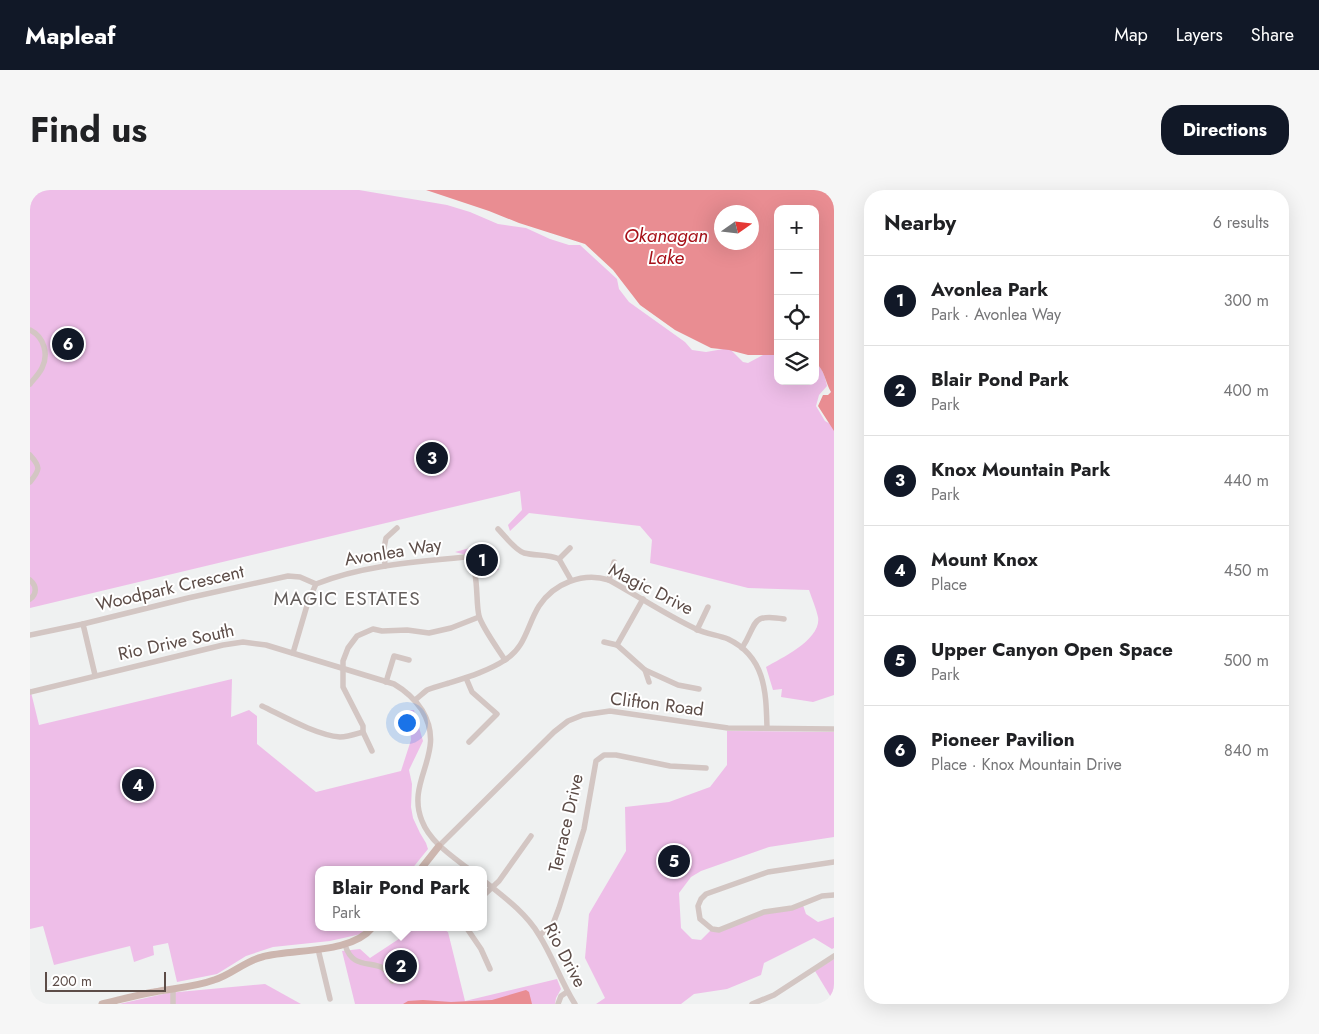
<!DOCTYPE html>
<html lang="en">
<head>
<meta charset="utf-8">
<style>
  body { margin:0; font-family:Jost,sans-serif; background:#f6f6f6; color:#202124 }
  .controls { position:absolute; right:15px; top:15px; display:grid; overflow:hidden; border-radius:10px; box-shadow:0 5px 20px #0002 }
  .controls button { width:45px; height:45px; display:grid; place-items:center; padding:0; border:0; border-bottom:1px solid #e0e0e0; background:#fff; color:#202124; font:25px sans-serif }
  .compass { position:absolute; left:684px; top:15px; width:45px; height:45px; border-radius:50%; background:#fff; box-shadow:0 5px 20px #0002; rotate:76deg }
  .scale { position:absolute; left:15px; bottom:12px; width:121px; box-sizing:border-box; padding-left:5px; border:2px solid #5c4c47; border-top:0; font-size:14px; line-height:18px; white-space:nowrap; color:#5c4c47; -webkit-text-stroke:4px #fff; paint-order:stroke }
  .you { position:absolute; left:376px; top:532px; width:18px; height:18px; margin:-12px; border:4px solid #fff; border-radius:50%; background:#1a73e8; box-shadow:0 0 0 8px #1a73e833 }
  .badge { display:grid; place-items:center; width:32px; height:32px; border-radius:50%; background:#111827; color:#fff; font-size:16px; font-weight:700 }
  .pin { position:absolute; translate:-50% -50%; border:2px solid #fff; box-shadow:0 1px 5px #0006 }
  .popup { position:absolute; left:285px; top:676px; width:172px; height:65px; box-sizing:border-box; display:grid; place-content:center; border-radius:10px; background:#fff; filter:drop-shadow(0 1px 4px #0005); font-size:16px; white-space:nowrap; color:#757577 }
  .popup b { font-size:19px; color:#202124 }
  .popup::after { content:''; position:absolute; left:50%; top:100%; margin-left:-10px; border:10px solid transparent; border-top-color:#fff }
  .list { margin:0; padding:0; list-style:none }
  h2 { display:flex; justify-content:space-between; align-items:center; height:65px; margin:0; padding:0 20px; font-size:21px }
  h2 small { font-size:16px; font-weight:400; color:#757577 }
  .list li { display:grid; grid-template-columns:32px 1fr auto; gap:15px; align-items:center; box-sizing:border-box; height:90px; padding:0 20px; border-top:1px solid #e0e0e0 }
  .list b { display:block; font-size:19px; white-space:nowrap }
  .list p { margin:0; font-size:16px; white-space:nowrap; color:#757577 }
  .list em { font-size:16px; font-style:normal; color:#757577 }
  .icon { flex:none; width:28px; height:28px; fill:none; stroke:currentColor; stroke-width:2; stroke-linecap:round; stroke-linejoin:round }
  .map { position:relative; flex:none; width:804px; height:814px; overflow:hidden; border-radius:20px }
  header { display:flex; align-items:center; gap:30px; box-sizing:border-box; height:70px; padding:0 25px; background:#111827; color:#fff }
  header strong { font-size:24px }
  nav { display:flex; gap:28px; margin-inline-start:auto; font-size:18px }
  .intro { display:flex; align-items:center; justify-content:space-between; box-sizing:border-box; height:120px; padding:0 30px }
  h1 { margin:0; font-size:35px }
  .button { padding:12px 22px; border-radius:20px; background:#111827; color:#fff; font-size:18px; font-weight:700 }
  main { display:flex; gap:30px; padding:0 30px }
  aside { flex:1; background:#fff; border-radius:20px; box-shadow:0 5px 20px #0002 }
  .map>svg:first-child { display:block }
  .green { fill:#eebee8 }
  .water { fill:#e98d92; fill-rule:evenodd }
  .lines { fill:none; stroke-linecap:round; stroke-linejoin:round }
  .minor { stroke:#d3c6c3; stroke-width:5.5 }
  .major { stroke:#cdb6af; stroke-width:7 }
  .labels { text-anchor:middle; stroke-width:4; stroke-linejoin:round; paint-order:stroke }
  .street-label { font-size:18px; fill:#5c4c47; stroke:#fff }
  .water-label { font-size:19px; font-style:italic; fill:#a61018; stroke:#fff }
  .neighbourhood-label { font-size:19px; letter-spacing:1px; fill:#645e5c; stroke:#fff }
</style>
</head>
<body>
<header>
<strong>Mapleaf</strong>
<nav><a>Map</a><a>Layers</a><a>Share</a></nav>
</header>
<div class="intro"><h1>Find us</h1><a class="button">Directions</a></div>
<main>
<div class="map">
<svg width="804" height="814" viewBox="0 0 804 814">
  <rect width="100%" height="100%" fill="#eff1f1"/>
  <!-- green -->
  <g class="green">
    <path d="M0,0H329L417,15L440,22L468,34L496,38L520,49L539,55H550L587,89L589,99L599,112L655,152L662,160L676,162L699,158L713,172L718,173L735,164L748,162V191H785V172C793,179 795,186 797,196L789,205L786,216L795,231L804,236V505L783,512L751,507L752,499L743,500L736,477C752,468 792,449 788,427C786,418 782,409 779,400L718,398L620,373L622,350L610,336L499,323L480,341L478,335L492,320L490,301L0,418Z"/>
    <path d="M447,356L461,368L469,380L444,383L436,365L425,362Z"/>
    <path d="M202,489L201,527L219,520L227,526V554L286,602L371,581L381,550L379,520H384L393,551L379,580L382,594L381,617L383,628L390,643L396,653L398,659L381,680H288V737H336L331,744L300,751L243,757L216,766L187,784L147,792L138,753L123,756L124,765L104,772L100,756L24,775L13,736L0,739V498L9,535Z"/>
    <path d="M697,541L804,542V647L739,657L671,681L661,687L649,703L651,738L662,749L671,750L681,740L689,741L725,725L773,715L776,724L788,732L804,727V758L802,759L784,748L734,773L731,785L697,799L664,804L651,814H566L575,808L555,768L559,724L596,661L595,617L639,612L680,597L697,575Z"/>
    <path d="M387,737H409L418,742L435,811L527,789L531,799L526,808L525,814H325L312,761L330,759L340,768Z"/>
    <path d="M804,769V807L802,809L785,781Z"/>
    <path d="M235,794L271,814H89L138,803Z"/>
  </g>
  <!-- water -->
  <g class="water">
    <path d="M396,0H804V241L788,216L793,205H798L801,202C795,192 795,180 785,172V19H748V165H718L699,160L681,158L645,140L610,115L583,80L555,54L489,33L459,21ZM692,22H722V52H692Z"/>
    <path d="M496,800L499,802L502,814H373L378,811L393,810L421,812L462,810Z"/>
  </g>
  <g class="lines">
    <!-- minor -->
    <g class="minor">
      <path d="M0,140C14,147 19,164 12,178C9,184 4,189 0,194"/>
      <path d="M0,265C11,277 10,280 0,292"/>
      <path d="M468,339C476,347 484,359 494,363C506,366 518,364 529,369L541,390"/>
      <path d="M529,369L540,358"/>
      <path d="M355,376L354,358L356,348L367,338"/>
      <path d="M0,390C7,396 7,404 0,409"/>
      <path d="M579,390L584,372"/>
      <path d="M613,409L587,455L615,480L648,495L669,499"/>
      <path d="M667,440L678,417"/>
      <path d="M0,445L53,434"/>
      <path d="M574,452L587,455"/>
      <path d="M712,458C728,434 719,423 754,429"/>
      <path d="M263,463L278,412L286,394C333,375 386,372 436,367C450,376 445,410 449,426C452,437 468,459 475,470"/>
      <path d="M615,480L619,492"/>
      <path d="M65,485L53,434L158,408L258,386L270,387L286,394"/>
      <path d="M436,488L442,502L467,524L439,552"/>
      <path d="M356,492L364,466L379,470"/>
      <path d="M0,502L193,455L213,452L236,455L364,494C376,501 384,508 392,520C418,563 375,590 392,631C400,652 422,666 440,680"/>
      <path d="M385,510C389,507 393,503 397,500C404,497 412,495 419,493C438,487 458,481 475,470C496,457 497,435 509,416C524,393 553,382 579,390C608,406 636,425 666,439C676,444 688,445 698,449C736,467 736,503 737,538"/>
      <path d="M232,516C253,526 286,545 310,547C318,547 326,544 333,542"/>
      <path d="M342,561L333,542V536L313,497V471L318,458L327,446L343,439L352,441L377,440L399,443L421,438L449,427"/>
      <path d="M409,656L524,542L538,531L553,525L580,521L698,538L804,539"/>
      <path d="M804,672L738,682L676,704L671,709L668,716L670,729L682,739L689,740L734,722L762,718L792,706L804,705"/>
      <path d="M454,691C474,707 496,723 509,745C523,767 531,792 545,814"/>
      <path d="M454,705L469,691L501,646"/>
      <path d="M436,737L451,759L460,779"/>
      <path d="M510,745L523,734L529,718L554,639L566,571L574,565H586L640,576L676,578"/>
      <path d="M315,755C325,787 353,762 362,791"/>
      <path d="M288,759L300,809"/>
      <path d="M143,799V814"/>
      <path d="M528,814L531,806L537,802"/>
      <path d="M722,814L744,805L804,766"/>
      <path d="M802,814L804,812"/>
    </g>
    <!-- major -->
    <g class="major">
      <path d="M390,680L409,656"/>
      <path d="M72,814C89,810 107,805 124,802C144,798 165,797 184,790C201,785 215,771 232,767C265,758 320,765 343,737"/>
    </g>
  </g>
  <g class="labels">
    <!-- street labels -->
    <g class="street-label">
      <text transform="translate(363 362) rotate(-9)" y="6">Avonlea Way</text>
      <text transform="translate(140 398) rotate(-13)" y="6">Woodpark Crescent</text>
      <text transform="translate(621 399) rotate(27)" y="6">Magic Drive</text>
      <text transform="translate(146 452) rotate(-12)" y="6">Rio Drive South</text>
      <text transform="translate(627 514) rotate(7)" y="6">Clifton Road</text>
      <text transform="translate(536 633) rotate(-77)" y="6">Terrace Drive</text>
      <text transform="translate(535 765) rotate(62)" y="6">Rio Drive</text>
    </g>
    <!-- water labels -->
    <g class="water-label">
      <text x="636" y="52">Okanagan<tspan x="636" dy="22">Lake</tspan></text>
    </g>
    <!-- neighbourhood labels -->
    <g class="neighbourhood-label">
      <text x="317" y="415">MAGIC ESTATES</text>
    </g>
  </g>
</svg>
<div class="controls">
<button>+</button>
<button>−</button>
<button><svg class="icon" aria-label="locate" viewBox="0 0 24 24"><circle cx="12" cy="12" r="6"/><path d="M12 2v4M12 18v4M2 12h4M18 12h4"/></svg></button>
<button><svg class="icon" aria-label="layers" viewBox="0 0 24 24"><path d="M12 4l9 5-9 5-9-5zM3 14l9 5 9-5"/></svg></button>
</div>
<svg class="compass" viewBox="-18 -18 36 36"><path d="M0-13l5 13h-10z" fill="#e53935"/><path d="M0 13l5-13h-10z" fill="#757577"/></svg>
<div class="scale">200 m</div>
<div class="you"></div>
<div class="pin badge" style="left:452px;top:370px">1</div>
<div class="pin badge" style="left:371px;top:776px">2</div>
<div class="popup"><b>Blair Pond Park</b>Park</div>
<div class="pin badge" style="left:402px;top:268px">3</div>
<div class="pin badge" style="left:108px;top:595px">4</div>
<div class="pin badge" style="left:644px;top:671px">5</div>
<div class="pin badge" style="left:38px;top:154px">6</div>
</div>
<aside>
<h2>Nearby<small>6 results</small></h2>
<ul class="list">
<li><span class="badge">1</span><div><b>Avonlea Park</b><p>Park · Avonlea Way</p></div><em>300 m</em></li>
<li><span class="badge">2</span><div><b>Blair Pond Park</b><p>Park</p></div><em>400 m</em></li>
<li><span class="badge">3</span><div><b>Knox Mountain Park</b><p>Park</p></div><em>440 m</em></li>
<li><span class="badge">4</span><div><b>Mount Knox</b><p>Place</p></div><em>450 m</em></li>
<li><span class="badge">5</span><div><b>Upper Canyon Open Space</b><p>Park</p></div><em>500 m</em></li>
<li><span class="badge">6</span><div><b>Pioneer Pavilion</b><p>Place · Knox Mountain Drive</p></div><em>840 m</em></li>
</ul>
</aside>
</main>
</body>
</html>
